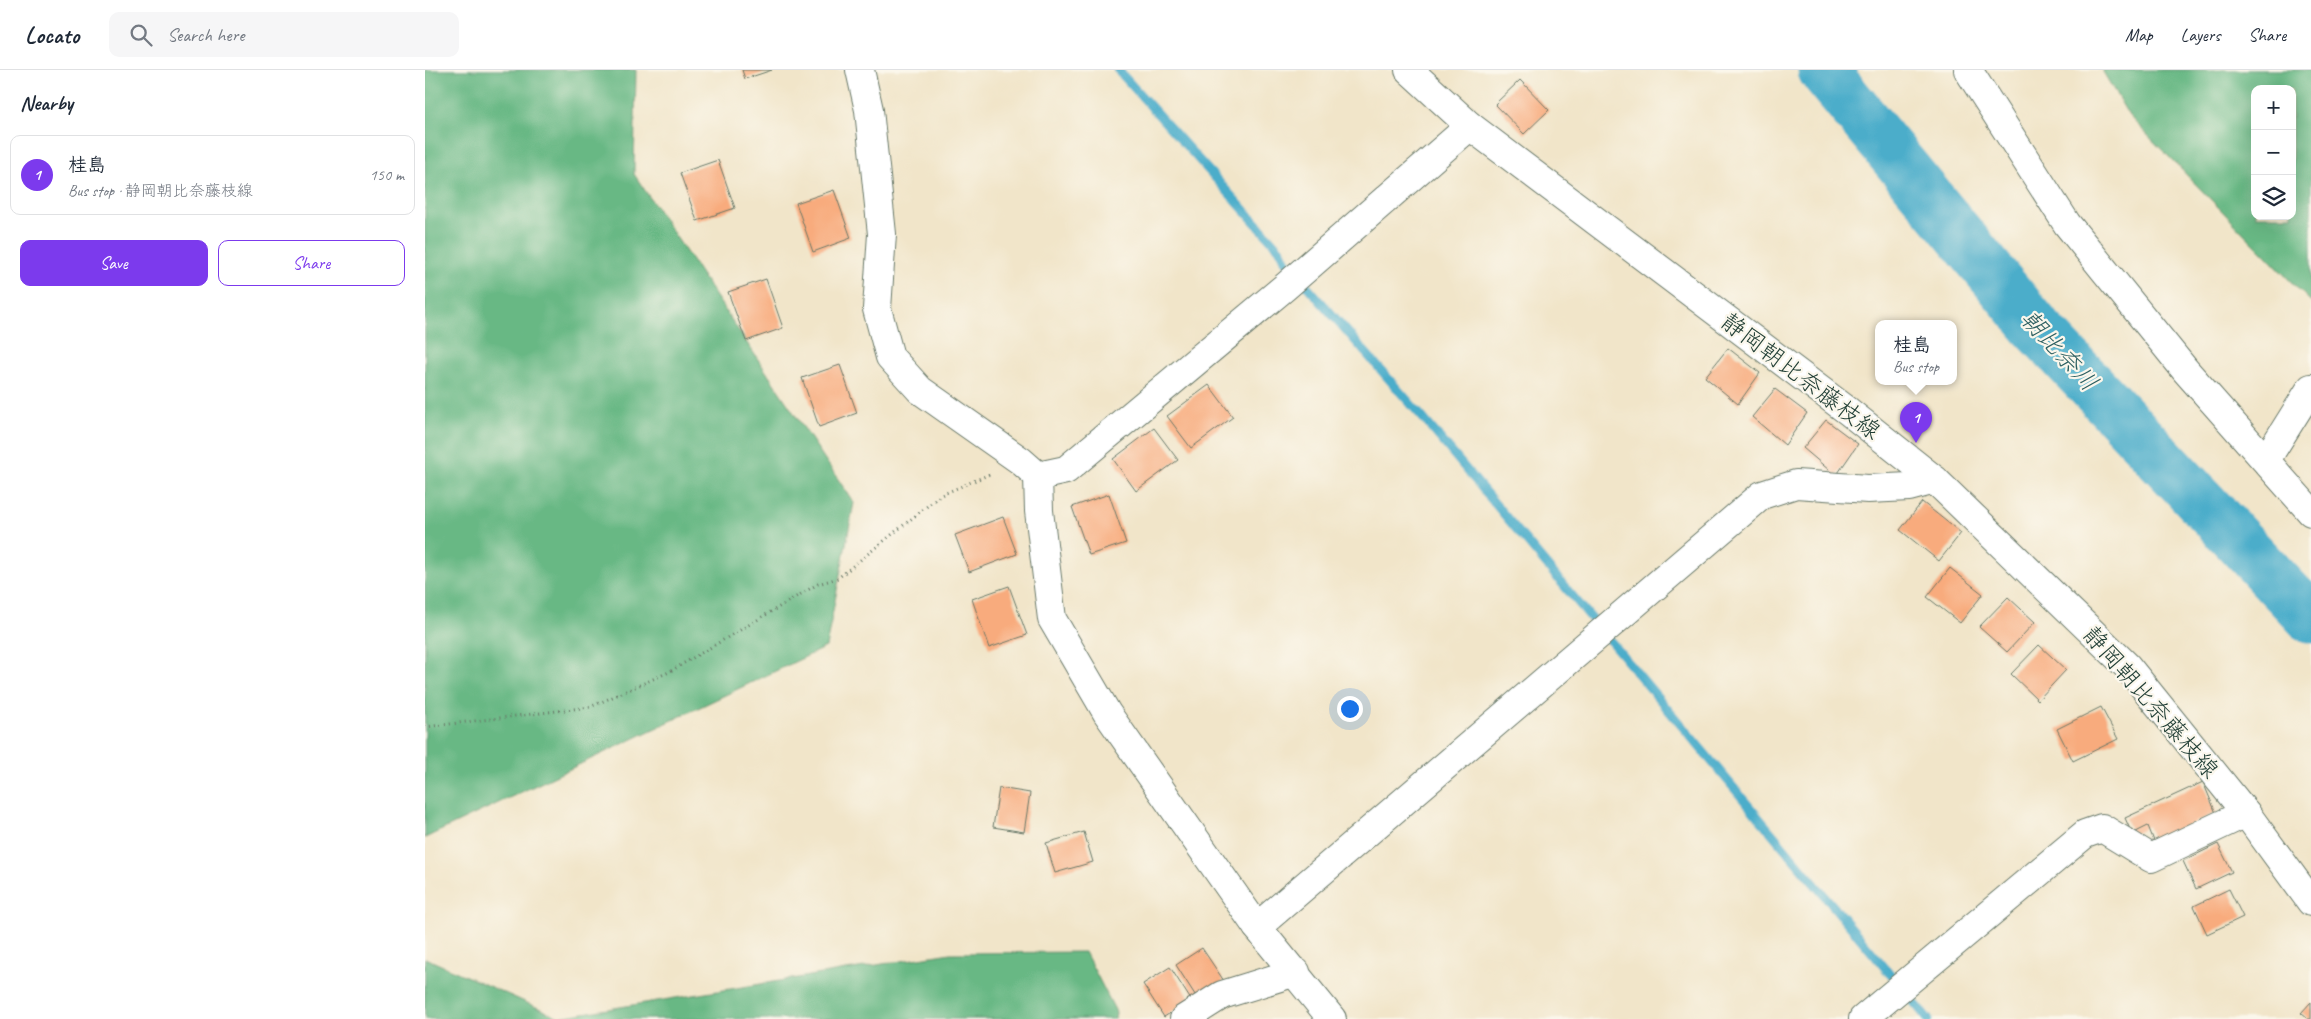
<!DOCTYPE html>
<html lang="en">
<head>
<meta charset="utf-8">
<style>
  body { margin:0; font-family:Caveat,"Klee One",sans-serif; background:#f6f6f7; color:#1f2937 }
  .controls { position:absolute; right:15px; top:15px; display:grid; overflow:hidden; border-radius:10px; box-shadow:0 5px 20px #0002 }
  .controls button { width:45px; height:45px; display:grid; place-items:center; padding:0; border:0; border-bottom:1px solid #e0e1e3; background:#fff; color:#1f2937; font:25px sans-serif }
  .you { position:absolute; left:924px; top:638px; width:18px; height:18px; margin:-12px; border:4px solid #fff; border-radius:50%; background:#1a73e8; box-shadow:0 0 0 8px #1a73e833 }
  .badge { display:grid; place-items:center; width:32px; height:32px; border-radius:50%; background:#7c3aed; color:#fff; font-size:16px; font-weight:700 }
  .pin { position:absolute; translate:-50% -41px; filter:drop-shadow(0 1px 2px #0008) }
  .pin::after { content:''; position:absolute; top:26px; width:18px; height:15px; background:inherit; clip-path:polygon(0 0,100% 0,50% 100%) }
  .popup { position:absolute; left:1450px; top:250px; width:82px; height:65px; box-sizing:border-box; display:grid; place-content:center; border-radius:10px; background:#fff; filter:drop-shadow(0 1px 4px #0005); font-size:16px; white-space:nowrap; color:#747a83 }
  .popup b { font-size:19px; color:#1f2937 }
  .popup::after { content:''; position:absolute; left:50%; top:100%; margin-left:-10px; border:10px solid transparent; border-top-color:#fff }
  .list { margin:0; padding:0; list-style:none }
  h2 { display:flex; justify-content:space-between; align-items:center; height:65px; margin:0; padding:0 20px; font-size:21px }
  h2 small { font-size:16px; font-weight:400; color:#747a83 }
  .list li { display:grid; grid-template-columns:32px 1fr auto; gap:15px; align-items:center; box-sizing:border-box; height:80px; margin:0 10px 10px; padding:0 10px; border:1px solid #e0e1e3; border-radius:10px }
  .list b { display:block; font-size:19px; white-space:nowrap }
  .list p { margin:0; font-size:16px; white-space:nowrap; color:#747a83 }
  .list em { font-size:16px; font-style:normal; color:#747a83 }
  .actions { display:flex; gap:10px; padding:15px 20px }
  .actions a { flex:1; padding:11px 0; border:1px solid #7c3aed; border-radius:10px; text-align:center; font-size:18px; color:#7c3aed }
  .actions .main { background:#7c3aed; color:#fff }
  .icon { flex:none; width:28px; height:28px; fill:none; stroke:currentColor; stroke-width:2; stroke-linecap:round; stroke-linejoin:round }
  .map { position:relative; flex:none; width:1886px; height:949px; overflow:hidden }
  header { display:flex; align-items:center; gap:30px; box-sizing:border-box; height:70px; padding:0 25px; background:#fff; border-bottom:1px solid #e0e1e3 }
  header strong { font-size:24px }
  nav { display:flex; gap:28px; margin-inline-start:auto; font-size:18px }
  .search { width:350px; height:45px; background:#f6f6f7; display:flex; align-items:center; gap:12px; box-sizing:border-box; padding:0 18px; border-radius:10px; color:#747a83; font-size:19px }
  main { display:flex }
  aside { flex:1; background:#fff }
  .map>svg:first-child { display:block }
  .forest { fill:#68b884; stroke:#447a5c; fill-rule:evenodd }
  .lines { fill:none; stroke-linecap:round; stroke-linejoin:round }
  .stream { stroke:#4badca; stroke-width:9 }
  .river { stroke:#4badca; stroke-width:51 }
  .building { fill:#f8ab7d }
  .street-casing { stroke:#687868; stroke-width:30 }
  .secondary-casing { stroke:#687868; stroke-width:30 }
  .path { stroke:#687868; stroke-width:3; stroke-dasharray:1 4; stroke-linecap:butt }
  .street { stroke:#fff; stroke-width:28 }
  .secondary { stroke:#fff; stroke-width:28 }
  .labels { text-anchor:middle; stroke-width:4.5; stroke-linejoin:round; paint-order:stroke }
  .street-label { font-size:24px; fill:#1f3d34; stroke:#fbf7ec }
  .water-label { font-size:25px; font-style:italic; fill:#2c5f61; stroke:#fbf7ec }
</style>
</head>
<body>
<header>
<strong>Locato</strong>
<div class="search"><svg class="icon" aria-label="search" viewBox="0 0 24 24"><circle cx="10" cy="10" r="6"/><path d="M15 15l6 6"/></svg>Search here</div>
<nav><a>Map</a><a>Layers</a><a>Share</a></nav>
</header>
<main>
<aside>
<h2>Nearby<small></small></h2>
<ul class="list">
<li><span class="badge">1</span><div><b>桂島</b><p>Bus stop · 静岡朝比奈藤枝線</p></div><em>150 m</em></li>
</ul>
<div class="actions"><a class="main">Save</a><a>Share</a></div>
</aside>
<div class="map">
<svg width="1886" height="949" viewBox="0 0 1886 949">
  <rect width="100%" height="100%" fill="#fbf7ec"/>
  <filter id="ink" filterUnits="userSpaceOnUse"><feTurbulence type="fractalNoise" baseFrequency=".02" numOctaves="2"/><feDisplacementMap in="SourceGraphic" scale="10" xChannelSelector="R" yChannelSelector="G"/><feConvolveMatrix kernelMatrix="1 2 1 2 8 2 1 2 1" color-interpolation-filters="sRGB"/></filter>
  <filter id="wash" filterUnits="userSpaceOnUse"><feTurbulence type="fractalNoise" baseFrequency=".0096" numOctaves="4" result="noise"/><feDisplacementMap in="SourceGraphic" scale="20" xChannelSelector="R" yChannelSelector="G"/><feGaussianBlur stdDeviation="1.12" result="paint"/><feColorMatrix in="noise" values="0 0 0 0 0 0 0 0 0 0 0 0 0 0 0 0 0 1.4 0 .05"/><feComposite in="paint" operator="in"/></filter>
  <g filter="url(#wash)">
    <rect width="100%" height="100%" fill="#f1e5c9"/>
    <!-- forest -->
    <g class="forest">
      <path d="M0,0H211L209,104L429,433L401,577L0,768Z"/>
      <path d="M1677,0H1886V232L1704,46ZM1830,19H1867V146H1830Z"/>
      <path d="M660,882L691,942L690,949H0V888L134,947L525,883Z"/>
    </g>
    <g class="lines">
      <!-- stream -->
      <path class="stream" d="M693,0L856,181L861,192L998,348L1503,949"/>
      <!-- river -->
      <path class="river" d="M1398,0L1609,255L1886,548"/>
    </g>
    <g id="blocks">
      <!-- building -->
      <g class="building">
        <path d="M317,0H347L320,9Z"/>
        <path d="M1095,10L1124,40L1099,64L1070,34Z"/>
        <path d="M293,90L310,138L272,151L255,103Z"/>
        <path d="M409,120L426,168L388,182L371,133Z"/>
        <path d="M341,209L358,258L321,271L303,222Z"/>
        <path d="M1303,278L1335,303L1313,334L1280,307Z"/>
        <path d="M415,295L432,343L394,357L377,308Z"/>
        <path d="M784,315L808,347L766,378L742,346Z"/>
        <path d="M1350,319L1382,343L1360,375L1327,347Z"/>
        <path d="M1401,350L1433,374L1411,406L1378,378Z"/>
        <path d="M729,358L753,390L711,421L688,389Z"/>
        <path d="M684,424L701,473L664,485L647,437Z"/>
        <path d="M1497,432L1536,463L1514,491L1475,460Z"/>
        <path d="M578,447L592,484L544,502L530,465Z"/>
        <path d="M1525,498L1558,524L1535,553L1502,527Z"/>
        <path d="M584,516L602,565L564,578L547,529Z"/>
        <path d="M1583,527L1610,552L1582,582L1554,557Z"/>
        <path d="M1614,575L1641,600L1613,630L1586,604Z"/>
        <path d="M1676,637L1693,669L1648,691L1632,659Z"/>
        <path d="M1778,712L1791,743L1729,771L1723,756L1707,764L1700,748Z"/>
        <path d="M574,718L605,723L599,762L568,757Z"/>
        <path d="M659,762L668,792L630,803L621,773Z"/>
        <path d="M1793,774L1807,802L1771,819L1758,791Z"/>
        <path d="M1804,819L1818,847L1782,864L1769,836Z"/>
        <path d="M777,878L799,911L772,928L751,895Z"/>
        <path d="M745,897L766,930L739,947L718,914Z"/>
        <path d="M1886,932V949H1883L1876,943Z"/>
      </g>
    </g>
  </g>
  <g filter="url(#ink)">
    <use href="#blocks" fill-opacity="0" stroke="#687868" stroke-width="1"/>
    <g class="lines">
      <defs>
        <g id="street">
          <path d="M435,0L444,40L457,164L452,239L465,287L495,320L596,391L613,406L614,441L627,549L682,643L832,857L907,949"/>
          <path d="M1543,0L1642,154L1761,301L1886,442"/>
          <path d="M1841,390L1886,318"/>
          <path d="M613,406L641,400L860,217L1045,56"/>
          <path d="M832,857L1337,425L1371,414L1443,419L1484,417L1510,410"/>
          <path d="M759,949L797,925L871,902"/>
          <path d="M1438,949L1660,764L1677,758L1726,788L1821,743"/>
        </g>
        <path id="secondary" d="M984,0L1045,56L1423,341L1510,410L1702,596L1821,743L1886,832"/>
      </defs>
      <!-- street casing -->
      <use href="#street" class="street-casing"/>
      <!-- secondary casing -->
      <use href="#secondary" class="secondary-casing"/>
      <!-- path -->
      <path class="path" d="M0,657L165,637L244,602L393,514L413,508L516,425L565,404"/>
      <!-- street -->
      <use href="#street" class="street"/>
      <!-- secondary -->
      <use href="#secondary" class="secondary"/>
    </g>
  </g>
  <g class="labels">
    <!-- street labels -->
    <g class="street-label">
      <text transform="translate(1376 306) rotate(37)" y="8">静岡朝比奈藤枝線</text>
      <text transform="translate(1726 632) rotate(49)" y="8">静岡朝比奈藤枝線</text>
    </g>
    <!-- water labels -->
    <g class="water-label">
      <text transform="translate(1635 280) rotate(47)" y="9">朝比奈川</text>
    </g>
  </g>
</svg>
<div class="controls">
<button>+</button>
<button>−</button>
<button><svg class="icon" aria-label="layers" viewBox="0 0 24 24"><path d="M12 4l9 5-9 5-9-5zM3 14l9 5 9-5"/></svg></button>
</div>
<div class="you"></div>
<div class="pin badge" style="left:1491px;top:373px">1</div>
<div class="popup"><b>桂島</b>Bus stop</div>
</div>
</main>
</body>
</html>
